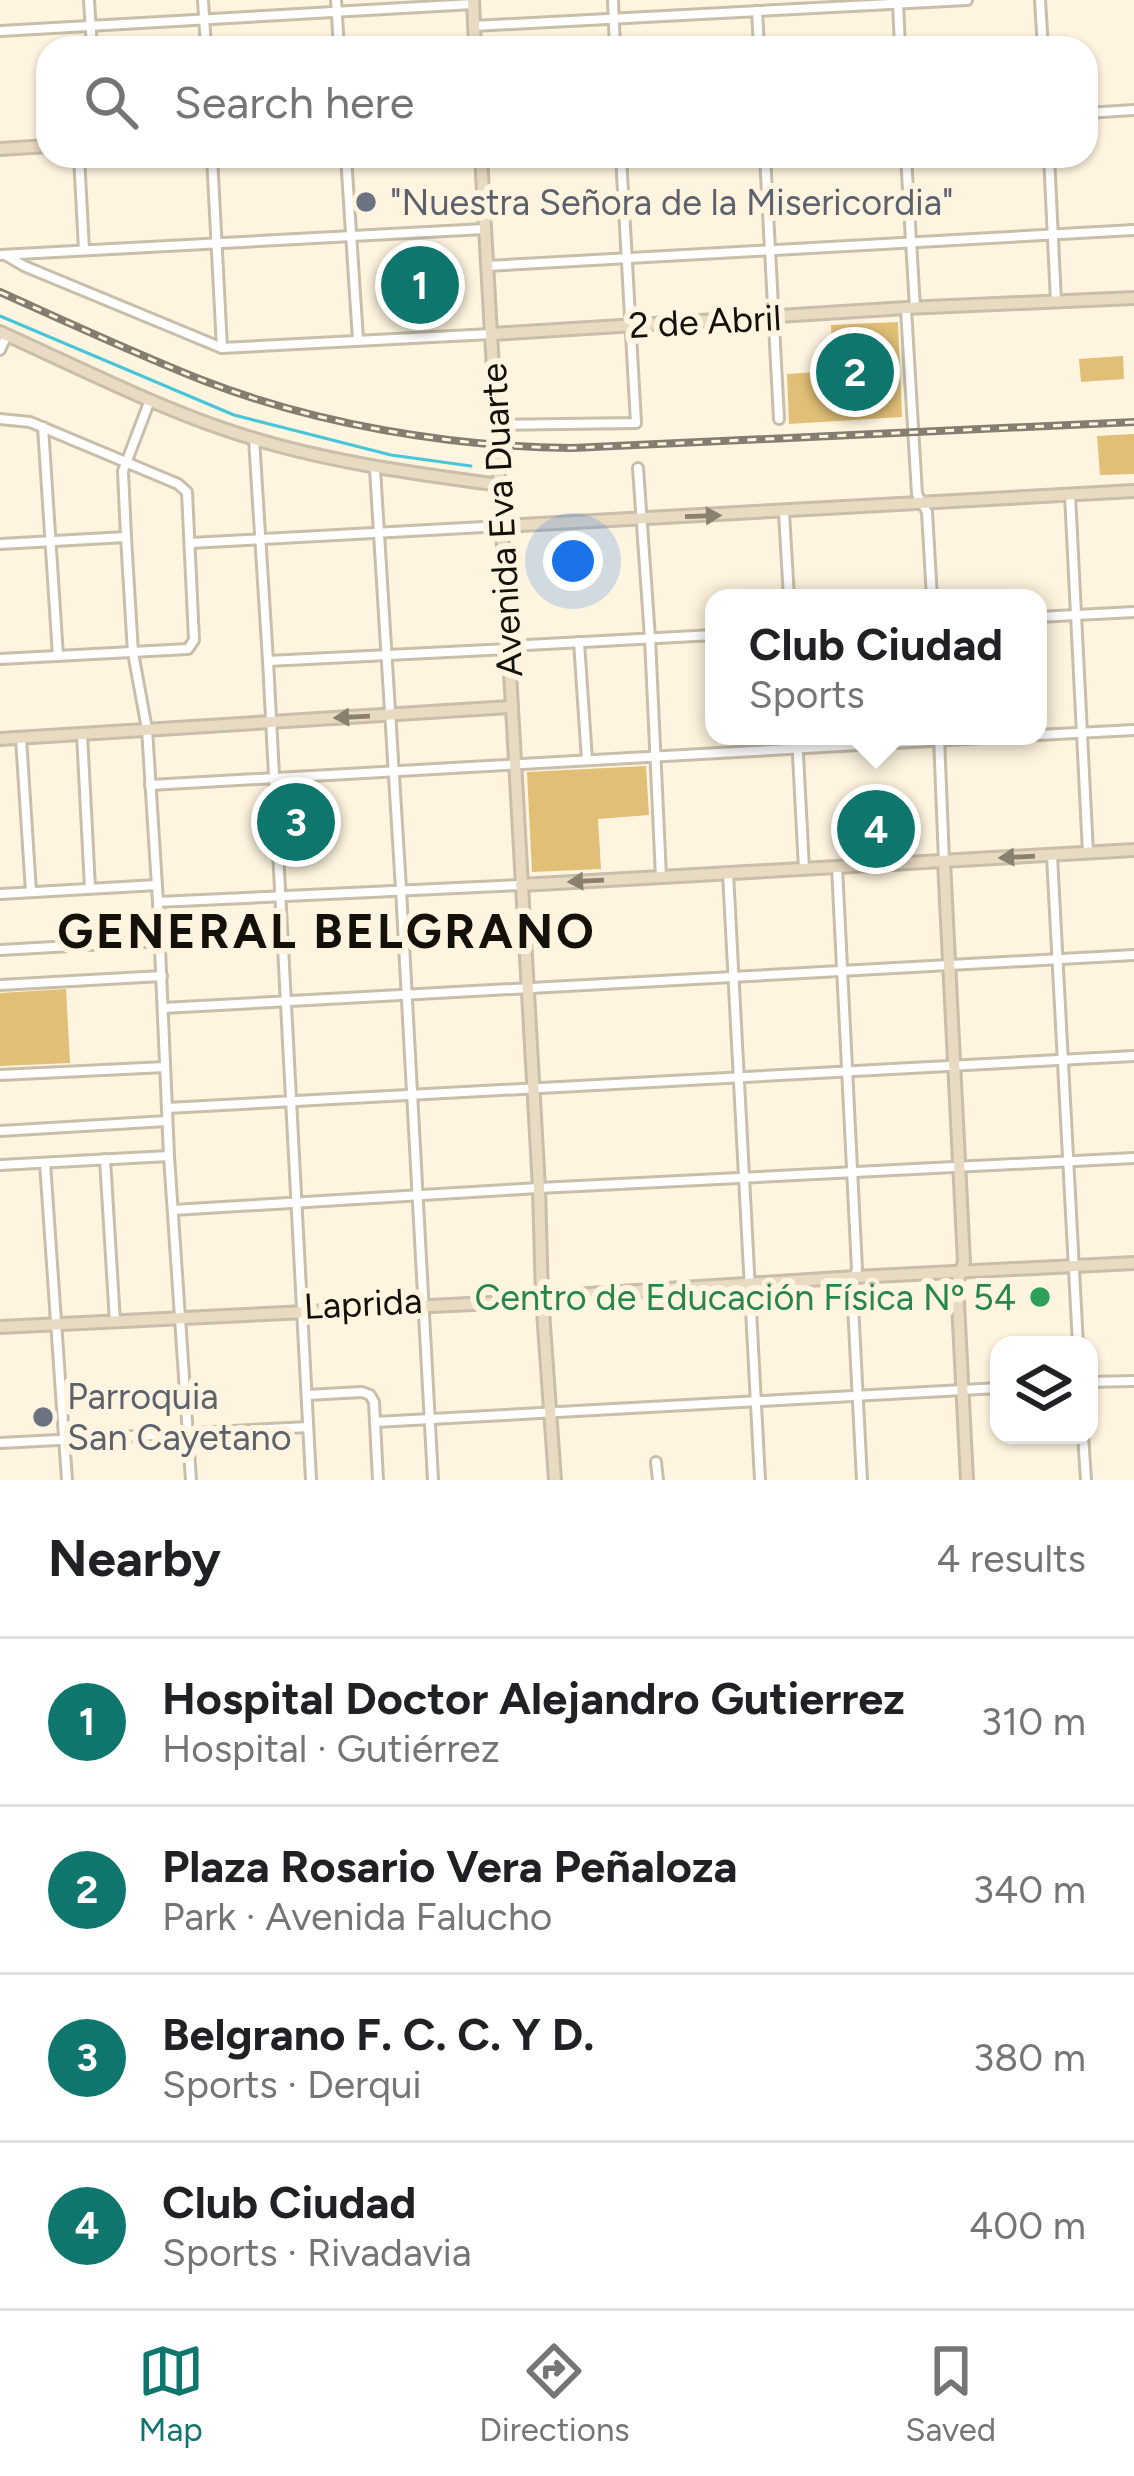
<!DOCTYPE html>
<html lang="en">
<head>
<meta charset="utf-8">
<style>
  body { margin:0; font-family:Figtree,sans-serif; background:#f2f2f2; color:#202124 }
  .controls { position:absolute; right:36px; bottom:36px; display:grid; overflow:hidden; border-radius:24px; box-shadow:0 3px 9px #0004 }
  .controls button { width:108px; height:108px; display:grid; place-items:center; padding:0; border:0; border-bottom:3px solid #e0e0e0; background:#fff; color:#202124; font:60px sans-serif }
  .you { position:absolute; left:573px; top:561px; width:42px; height:42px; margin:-30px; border:9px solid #fff; border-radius:50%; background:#1a73e8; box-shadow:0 0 0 18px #1a73e833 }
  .badge { display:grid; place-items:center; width:78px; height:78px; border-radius:50%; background:#0f766e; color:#fff; font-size:39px; font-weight:700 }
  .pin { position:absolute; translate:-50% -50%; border:6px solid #fff; box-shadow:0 3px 12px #0006 }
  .popup { position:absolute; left:705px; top:589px; width:342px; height:156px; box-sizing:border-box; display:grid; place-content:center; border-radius:24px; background:#fff; filter:drop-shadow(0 3px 9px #0005); font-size:39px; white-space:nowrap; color:#757577 }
  .popup b { font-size:45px; color:#202124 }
  .popup::after { content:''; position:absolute; left:50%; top:100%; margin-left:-24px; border:24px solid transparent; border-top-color:#fff }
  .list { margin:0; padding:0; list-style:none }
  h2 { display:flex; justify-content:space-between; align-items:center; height:156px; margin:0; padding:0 48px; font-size:51px }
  h2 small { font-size:39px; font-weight:400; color:#757577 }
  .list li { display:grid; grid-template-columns:78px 1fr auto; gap:36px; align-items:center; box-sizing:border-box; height:168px; padding:0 48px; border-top:3px solid #e0e0e0 }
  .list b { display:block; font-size:45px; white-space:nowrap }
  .list p { margin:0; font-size:39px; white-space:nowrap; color:#757577 }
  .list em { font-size:39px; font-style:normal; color:#757577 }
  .icon { flex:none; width:66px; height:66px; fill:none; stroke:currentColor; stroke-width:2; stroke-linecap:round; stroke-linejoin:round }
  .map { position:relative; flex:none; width:1134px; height:1480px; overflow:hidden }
  .search { position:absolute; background:#fff; box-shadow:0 3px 9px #0004; left:36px; right:36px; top:36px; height:132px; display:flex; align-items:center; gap:30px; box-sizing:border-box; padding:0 42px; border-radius:36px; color:#757577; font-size:45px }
  .sheet { height:828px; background:#fff }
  nav { display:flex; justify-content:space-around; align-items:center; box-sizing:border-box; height:168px; border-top:3px solid #e0e0e0; background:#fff; font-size:33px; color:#757577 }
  nav a { display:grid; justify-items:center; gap:6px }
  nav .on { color:#0f766e }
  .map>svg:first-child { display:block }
  .green { fill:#e1bf76 }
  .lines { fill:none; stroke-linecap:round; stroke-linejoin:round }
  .stream { stroke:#46c6d8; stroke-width:3 }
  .street-casing { stroke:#c8beaa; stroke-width:14 }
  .secondary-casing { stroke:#c8beaa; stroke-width:16 }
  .street { stroke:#fff; stroke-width:8 }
  .secondary { stroke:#e9dac2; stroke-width:10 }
  .rail-casing { stroke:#857e70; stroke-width:8 }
  .rail { stroke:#fff4df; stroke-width:3; stroke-dasharray:9; stroke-linecap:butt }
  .oneway { fill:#89806f }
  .worship-dot { fill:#6b7280; stroke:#fff4df; stroke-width:4.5 }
  .leisure-dot { fill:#2e9e5b; stroke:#fff4df; stroke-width:4.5 }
  .labels { text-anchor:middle; stroke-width:12; stroke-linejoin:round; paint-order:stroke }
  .worship-label { font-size:36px; fill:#5b616d; stroke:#fff4df; text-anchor:start }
  .street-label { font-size:36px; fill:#14110a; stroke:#fff4df }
  .leisure-label { font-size:36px; fill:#27864d; stroke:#fff4df; text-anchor:end }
  .district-label { font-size:48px; font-weight:bold; letter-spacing:3px; fill:#14110a; stroke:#fff4df }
</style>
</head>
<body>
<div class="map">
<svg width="1134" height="1480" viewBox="0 0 1134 1480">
  <rect width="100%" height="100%" fill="#fff4df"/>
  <!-- green -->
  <g class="green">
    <path d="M898,322L902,417L789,424L787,374L833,371L831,325Z"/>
    <path d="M1123,356L1124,379L1081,382L1079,359Z"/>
    <path d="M1134,434V474L1100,475L1097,436Z"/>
    <path d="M646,766L649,815L598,819L601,869L532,872L527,772Z"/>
    <path d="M884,804L886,854L859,856V849H864V837L867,836L866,821H857L856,805Z"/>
    <path d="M66,989L70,1063L0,1066V993Z"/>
  </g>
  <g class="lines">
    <!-- stream -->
    <path class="stream" d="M0,316L234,415L391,455L471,466"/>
    <defs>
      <g id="street">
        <path d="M89,0L92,48"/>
        <path d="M203,0L206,48"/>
        <path d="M336,0L339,48"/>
        <path d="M613,0L615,48"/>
        <path d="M1040,0L1043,48"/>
        <path d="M898,2L900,48"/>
        <path d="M757,11L759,48"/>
        <path d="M474,26L967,0"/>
        <path d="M0,31L473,4"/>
        <path d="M1086,113L1134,110"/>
        <path d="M79,156L84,250"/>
        <path d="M212,156L222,348"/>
        <path d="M346,156L358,340"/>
        <path d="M765,156L779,419"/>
        <path d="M906,156L915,308"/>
        <path d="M1049,156L1056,302"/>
        <path d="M0,255L484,229"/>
        <path d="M7,256L24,266L222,348L491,334"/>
        <path d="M487,266L1134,230"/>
        <path d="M906,309L917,494L927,512L932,598"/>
        <path d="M0,350L7,335"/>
        <path d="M150,400L123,471L126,537L133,653L147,729L158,902L169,1156L191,1480"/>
        <path d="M0,419L30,422L178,484L187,492L194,640L188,649L0,659"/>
        <path d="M497,425L636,423L621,156"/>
        <path d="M43,427L58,656"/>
        <path d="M254,439L268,661L311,1480"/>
        <path d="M638,468L650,638L661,877"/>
        <path d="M375,469L401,889L433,1480"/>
        <path d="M1070,495L1088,853"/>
        <path d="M784,513L789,598"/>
        <path d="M190,543L502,526"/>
        <path d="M0,544L126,537"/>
        <path d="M1038,617L1134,612"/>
        <path d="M579,642L587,760"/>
        <path d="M508,646L714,635"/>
        <path d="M268,661L508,649"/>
        <path d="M82,734L90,888"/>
        <path d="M1038,735L1134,730"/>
        <path d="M797,736L804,869"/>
        <path d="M939,737L944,861"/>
        <path d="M21,738L31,892"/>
        <path d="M150,785L1020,736"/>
        <path d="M1052,856L1078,1345"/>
        <path d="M837,867L857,1269L852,1285L862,1480"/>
        <path d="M728,873L760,1480"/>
        <path d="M0,894L157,885"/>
        <path d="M158,902L521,885"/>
        <path d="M0,950L160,941"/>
        <path d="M0,985L162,976"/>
        <path d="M163,1008L1134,955"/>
        <path d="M0,1075L165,1067"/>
        <path d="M167,1108L1134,1056"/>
        <path d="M0,1131L167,1121"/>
        <path d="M105,1159L115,1322"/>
        <path d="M45,1163L67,1480"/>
        <path d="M0,1165L169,1156"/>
        <path d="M173,1210L539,1188L1134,1158"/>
        <path d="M1089,1382L1134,1381"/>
        <path d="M307,1395L362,1392L370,1395L374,1402L375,1422L999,1388"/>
        <path d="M375,1422L378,1480"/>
        <path d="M1083,1435L1086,1480"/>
        <path d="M0,1443L308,1427"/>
        <path d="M656,1462L658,1480"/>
      </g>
      <g id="secondary">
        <path d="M473,0L475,48"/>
        <path d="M0,149L48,146"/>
        <path d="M481,156L539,1188L542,1297L555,1480"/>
        <path d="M0,332C80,368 171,415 255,439C335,463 417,474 500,485"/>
        <path d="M492,334L906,308L1134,298"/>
        <path d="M502,526L1134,491"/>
        <path d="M0,739L510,707"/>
        <path d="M944,861L964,1262L957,1283L967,1480"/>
        <path d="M521,885L1134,850"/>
        <path d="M0,1327L533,1301L542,1297L855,1277L1134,1263"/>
      </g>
    </defs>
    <!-- street casing -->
    <use href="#street" class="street-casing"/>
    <!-- secondary casing -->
    <use href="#secondary" class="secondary-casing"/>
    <!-- street -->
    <use href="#street" class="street"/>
    <!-- secondary -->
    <use href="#secondary" class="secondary"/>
    <defs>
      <path id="rail" d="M0,292C67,322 134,353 202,380C315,424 451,447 572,448L1134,422"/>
    </defs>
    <!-- rail casing -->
    <use href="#rail" class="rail-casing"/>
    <!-- rail -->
    <use href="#rail" class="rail"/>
  </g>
  <!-- one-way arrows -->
  <defs><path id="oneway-solid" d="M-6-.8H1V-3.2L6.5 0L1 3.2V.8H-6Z" transform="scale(3)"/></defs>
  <g class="oneway">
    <use href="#oneway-solid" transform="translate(703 516) rotate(-2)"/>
    <use href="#oneway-solid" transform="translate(352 717) rotate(177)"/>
    <use href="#oneway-solid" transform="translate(1017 857) rotate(177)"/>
    <use href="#oneway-solid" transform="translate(586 881) rotate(177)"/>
  </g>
  <!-- markers -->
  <g class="worship-dot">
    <circle cx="366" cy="202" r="12"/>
    <circle cx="43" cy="1417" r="12"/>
  </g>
  <circle class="leisure-dot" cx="1040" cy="1297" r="12"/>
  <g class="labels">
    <!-- worship labels -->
    <g class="worship-label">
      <text x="390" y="215">"Nuestra Señora de la Misericordia"</text>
      <text x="67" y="1409">Parroquia<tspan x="67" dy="41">San Cayetano</tspan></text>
    </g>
    <!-- street labels -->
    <g class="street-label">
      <text transform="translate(705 321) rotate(-3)" y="13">2 de Abril</text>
      <text transform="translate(501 520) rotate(-93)" y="13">Avenida Eva Duarte</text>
      <text transform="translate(363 1303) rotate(-3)" y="13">Laprida</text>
    </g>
    <!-- leisure labels -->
    <g class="leisure-label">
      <text x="1016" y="1310">Centro de Educación Física Nº 54</text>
    </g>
    <!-- district labels -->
    <g class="district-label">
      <text x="327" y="948">GENERAL BELGRANO</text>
    </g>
  </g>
</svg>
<div class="controls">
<button><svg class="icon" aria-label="layers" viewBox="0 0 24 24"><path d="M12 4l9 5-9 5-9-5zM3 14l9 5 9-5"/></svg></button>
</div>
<div class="you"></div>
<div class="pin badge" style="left:420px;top:285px">1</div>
<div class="pin badge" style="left:855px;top:372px">2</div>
<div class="pin badge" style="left:296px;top:822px">3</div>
<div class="pin badge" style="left:876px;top:829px">4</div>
<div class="popup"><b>Club Ciudad</b>Sports</div>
<div class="search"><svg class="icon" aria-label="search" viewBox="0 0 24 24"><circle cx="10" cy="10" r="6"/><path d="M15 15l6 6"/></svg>Search here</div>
</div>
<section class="sheet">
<h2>Nearby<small>4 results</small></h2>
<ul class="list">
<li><span class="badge">1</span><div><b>Hospital Doctor Alejandro Gutierrez</b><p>Hospital · Gutiérrez</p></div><em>310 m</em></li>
<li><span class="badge">2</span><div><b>Plaza Rosario Vera Peñaloza</b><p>Park · Avenida Falucho</p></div><em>340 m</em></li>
<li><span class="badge">3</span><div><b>Belgrano F. C. C. Y D.</b><p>Sports · Derqui</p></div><em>380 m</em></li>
<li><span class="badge">4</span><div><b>Club Ciudad</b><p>Sports · Rivadavia</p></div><em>400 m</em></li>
</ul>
</section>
<nav>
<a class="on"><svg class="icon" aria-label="map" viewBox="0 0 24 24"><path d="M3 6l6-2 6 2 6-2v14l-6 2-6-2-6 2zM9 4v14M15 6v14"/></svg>Map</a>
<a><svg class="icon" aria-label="directions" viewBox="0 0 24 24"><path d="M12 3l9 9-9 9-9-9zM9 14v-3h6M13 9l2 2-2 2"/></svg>Directions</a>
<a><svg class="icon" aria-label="saved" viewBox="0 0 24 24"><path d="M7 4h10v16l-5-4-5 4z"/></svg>Saved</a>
</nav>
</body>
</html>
